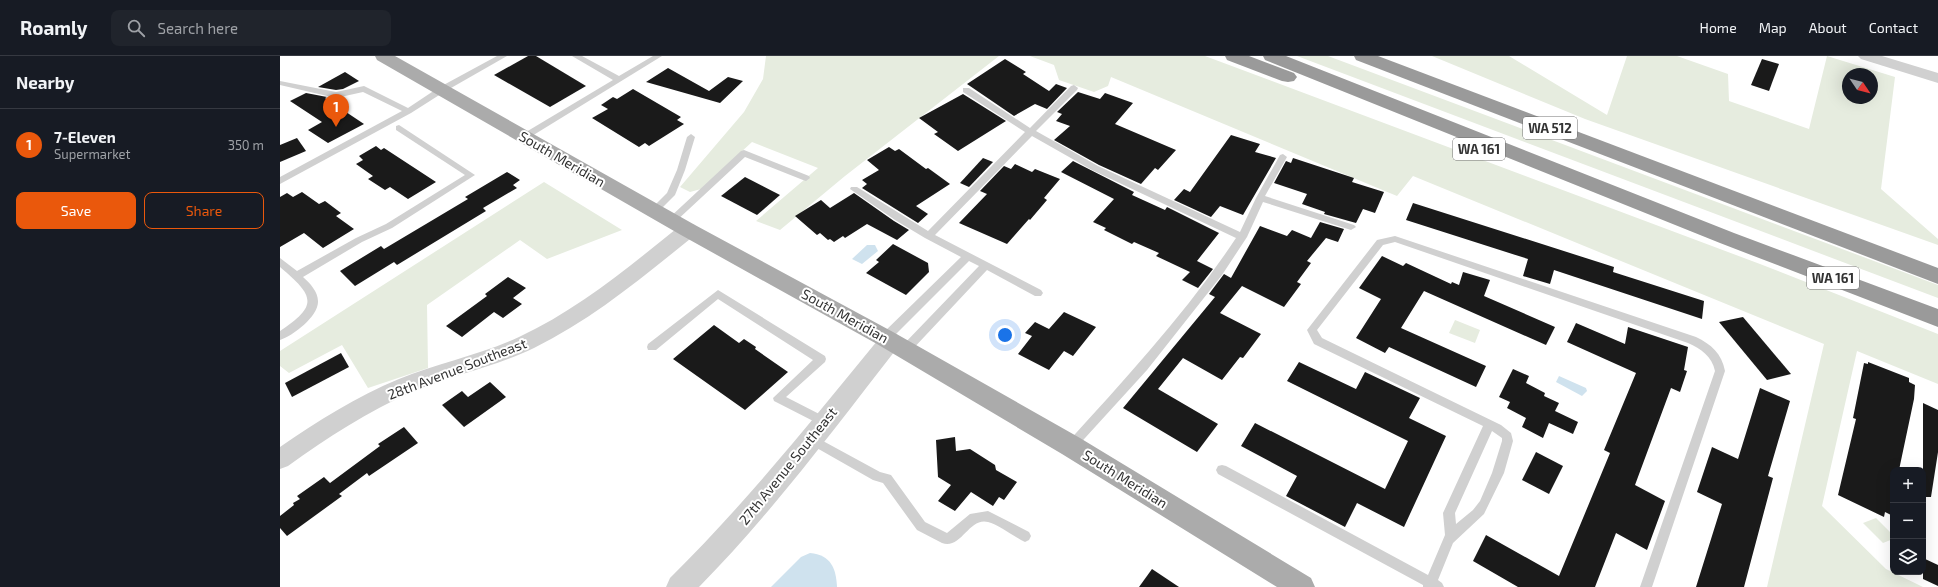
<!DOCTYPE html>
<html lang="en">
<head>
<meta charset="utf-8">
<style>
  body { margin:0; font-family:"Exo 2",sans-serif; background:#20242c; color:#f1f3f6 }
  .controls { position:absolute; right:12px; bottom:12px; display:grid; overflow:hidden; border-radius:8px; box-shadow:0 4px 16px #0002 }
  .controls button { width:36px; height:36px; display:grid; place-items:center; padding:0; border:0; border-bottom:1px solid #363941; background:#171b24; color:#f1f3f6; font:20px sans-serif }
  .compass { position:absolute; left:1562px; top:12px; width:36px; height:36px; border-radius:50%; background:#171b24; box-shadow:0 4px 16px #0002; rotate:125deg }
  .you { position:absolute; left:725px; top:279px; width:14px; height:14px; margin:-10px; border:3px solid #fff; border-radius:50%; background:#1a73e8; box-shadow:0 0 0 6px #1a73e833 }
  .badge { display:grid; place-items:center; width:26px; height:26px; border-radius:50%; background:#ea580c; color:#fff; font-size:13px; font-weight:700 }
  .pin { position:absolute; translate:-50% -33px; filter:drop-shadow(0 1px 2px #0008) }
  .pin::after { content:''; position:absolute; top:21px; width:14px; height:12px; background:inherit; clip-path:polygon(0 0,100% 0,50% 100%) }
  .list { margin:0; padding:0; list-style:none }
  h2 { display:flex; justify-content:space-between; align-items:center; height:52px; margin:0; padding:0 16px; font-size:17px }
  h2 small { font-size:13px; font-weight:400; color:#9ea1a6 }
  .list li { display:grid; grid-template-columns:26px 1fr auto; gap:12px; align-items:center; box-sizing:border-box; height:72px; padding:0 16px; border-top:1px solid #363941 }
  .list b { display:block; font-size:15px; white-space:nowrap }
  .list p { margin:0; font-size:13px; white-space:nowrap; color:#9ea1a6 }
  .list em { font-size:13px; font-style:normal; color:#9ea1a6 }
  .actions { display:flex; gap:8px; padding:12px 16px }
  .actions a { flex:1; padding:9px 0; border:1px solid #ea580c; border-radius:8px; text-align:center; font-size:14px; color:#ea580c }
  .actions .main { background:#ea580c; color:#fff }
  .icon { flex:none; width:22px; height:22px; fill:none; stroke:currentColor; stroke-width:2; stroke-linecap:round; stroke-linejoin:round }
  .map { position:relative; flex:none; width:1658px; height:531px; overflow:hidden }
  header { display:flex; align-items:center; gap:24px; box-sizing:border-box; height:56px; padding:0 20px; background:#171b24; border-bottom:1px solid #363941 }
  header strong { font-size:19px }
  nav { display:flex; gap:22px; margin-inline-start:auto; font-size:14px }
  .search { width:280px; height:36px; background:#20242c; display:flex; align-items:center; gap:10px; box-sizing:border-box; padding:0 14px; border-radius:8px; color:#9ea1a6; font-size:15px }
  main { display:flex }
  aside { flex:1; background:#171b24 }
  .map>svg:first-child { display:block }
  .green { fill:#e6ecdf; fill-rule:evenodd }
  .water { fill:#cfe2ee }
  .building { fill:#1a1a1a }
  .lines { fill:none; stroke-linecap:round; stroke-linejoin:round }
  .service { fill:#d0d0d0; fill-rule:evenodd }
  .minor { fill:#d0d0d0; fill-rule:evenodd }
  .tertiary { fill:#d0d0d0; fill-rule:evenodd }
  .primary { fill:#ababab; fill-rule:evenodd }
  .motorway { fill:#9a9a9a; fill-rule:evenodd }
  .labels { text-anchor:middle; stroke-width:4; stroke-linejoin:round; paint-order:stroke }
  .shield { fill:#fff; stroke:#707070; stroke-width:1 }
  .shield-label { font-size:13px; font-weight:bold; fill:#333 }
  .street-label { font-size:14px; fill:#333; stroke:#fff }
</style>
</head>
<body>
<header>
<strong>Roamly</strong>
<div class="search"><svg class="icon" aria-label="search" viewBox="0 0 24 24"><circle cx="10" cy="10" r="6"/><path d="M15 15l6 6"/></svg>Search here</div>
<nav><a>Home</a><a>Map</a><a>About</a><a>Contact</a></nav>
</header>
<main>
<aside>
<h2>Nearby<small></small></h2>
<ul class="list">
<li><span class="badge">1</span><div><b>7-Eleven</b><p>Supermarket</p></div><em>350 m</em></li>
</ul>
<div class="actions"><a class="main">Save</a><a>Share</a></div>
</aside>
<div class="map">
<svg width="1658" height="531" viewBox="0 0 1658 531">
  <rect width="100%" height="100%" fill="#fff"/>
  <!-- green -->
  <g class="green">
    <path d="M486,0H719L565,120L500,174L476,165L538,112L472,86L421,133L410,136L400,131L464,56L483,23Z"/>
    <path d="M750,0H925L1480,208L1658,278V328L1577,295L1542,450L1606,513L1643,531H1487L1544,288L1133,120L1117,140L831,21L828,30L814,36L779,24L774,9Z"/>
    <path d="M1017,0H1048L1658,229V242Z"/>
    <path d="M1152,0H1229L1327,59L1347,0H1397L1448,18L1449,45L1529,73L1547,0L1615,21L1601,133L1658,183V189L1305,63ZM1568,18H1592V42H1568Z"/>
    <path d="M264,126L342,174L267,203L240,184L147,249L148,312L88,332L62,289L9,317L0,310V295Z"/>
    <path d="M1175,264L1200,274L1195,287L1169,277Z"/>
    <path d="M1596,462L1613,479V483L1603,487L1583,467Z"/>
  </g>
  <!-- water -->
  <g class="water">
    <path d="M587,189H595L598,195L582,208L572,203Z"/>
    <path d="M1279,320L1306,332L1307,335L1302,340L1276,326Z"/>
    <path d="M530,497C551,499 556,512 557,531H491L521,501Z"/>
  </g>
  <!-- building -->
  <g class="building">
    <path d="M248,0H256L306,30L270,51L214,19Z"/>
    <path d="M725,3L746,16L743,18L769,35L776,28L787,32L767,53L755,48L734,60L687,28Z"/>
    <path d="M1482,3L1499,8L1489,35L1471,29Z"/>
    <path d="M388,12L429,35L448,21L463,25L440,47L366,26Z"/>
    <path d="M65,16L79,25L63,33L56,34L38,31Z"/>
    <path d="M353,33L401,61L397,64L404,68L369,90L365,87L359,91L312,62L328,53L321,49L333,41L337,43Z"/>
    <path d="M798,36L820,43L825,37L853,47L835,68L896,94L878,114L875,112L861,128L819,109L774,84L790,70L776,65L782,58L777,56Z"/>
    <path d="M26,37L47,41L45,42L84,68L48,87L28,74L42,66L10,45Z"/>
    <path d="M683,38L726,65L678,95L654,78L658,76L639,62Z"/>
    <path d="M951,79L980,88L975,96L996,102L963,159L940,150L931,161L894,144L904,133L910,136Z"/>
    <path d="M17,82L26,95L0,106V89Z"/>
    <path d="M96,90L101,94L104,92L156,126L128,143L110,131L105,134L88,123L93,120L76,108L83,104L79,100Z"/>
    <path d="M609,91L615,95L619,93L646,113L648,112L670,128L636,150L648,158L638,167L582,132L587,128L582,124L599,114L587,104Z"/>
    <path d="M703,102L713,106L689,131L680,127Z"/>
    <path d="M1013,102L1074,122L1072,126L1104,136L1095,157L1083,153L1076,167L1044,158L1045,156L1022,148L1027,138L994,127L1006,105L1011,107Z"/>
    <path d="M793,105L854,136L852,139L885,154L887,151L939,177L917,205L933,213L918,232L902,224L910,216L876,200L879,197L854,186L852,188L824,174L826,172L813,166L834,143L781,116Z"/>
    <path d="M735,108L752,116L755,113L780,123L764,142L767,144L750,164L749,163L727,188L679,167L707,138L700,135L724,110L731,113Z"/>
    <path d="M227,116L240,124L233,129L237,132L203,152L206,155L117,209L114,206L75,230L60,215L101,190L104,193L188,143L185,141Z"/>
    <path d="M465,121L500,139L477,159L441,140Z"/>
    <path d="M22,136L39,148L45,145L61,157L56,160L74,173L43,192L24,177L0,191V141L7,137L13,141Z"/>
    <path d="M574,137L614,165L629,174L617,184L587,168L565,182L563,180L554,186L550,183L548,184L540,177L537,179L515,160L541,144L550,152Z"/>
    <path d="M1133,147L1334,211L1333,216L1424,245L1422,263L1274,214L1270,228L1243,220L1248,203L1126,164Z"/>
    <path d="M1040,166L1064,173L1058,186L1046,182L1027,205L1031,207L1017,226L1021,228L1004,251L962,230L940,257L981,278L963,302L960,301L942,324L903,302L878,333L938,368L917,396L843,352L935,241L929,238L944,218L951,222L980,170L1007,180L1012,174L1031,182Z"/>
    <path d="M613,188L648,207L649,216L626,239L586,217L599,206L596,204Z"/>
    <path d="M1102,200L1123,210L1126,207L1171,228L1172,226L1179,229L1183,216L1210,224L1204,240L1275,271L1266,289L1144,235L1121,272L1206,310L1196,331L1109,291L1105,297L1076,282L1101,243L1079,232Z"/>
    <path d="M228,221L246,232L233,242L242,248L223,262L214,256L182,281L166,270L207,240L205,238Z"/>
    <path d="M784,256L816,271L793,300L784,295L769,314L738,298L752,280L745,277L755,266L769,273Z"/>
    <path d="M1463,261L1511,318L1487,324L1439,266Z"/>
    <path d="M1296,267L1345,288L1348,271L1408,291L1404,314L1407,315L1400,336L1391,332L1355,429L1385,445L1367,494L1336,477L1315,531H1238L1193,505L1206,479L1279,520L1330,397L1324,394L1356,317L1287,286Z"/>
    <path d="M434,269L459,287L464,283L476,291L475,293L508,316L465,354L393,303Z"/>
    <path d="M61,297L69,311L12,341L5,327Z"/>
    <path d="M1019,306L1076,333L1085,316L1140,342L1129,362L1166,380L1124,471L1077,447L1065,471L1006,440L1017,420L961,390L975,367L1105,433L1128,385L1007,325Z"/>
    <path d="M1588,306L1629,322V326L1635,329L1634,343L1619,414H1613V460L1605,456L1604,461L1558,439L1576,363L1573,362L1584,307L1588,308Z"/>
    <path d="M1233,313L1249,320L1246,327L1265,337L1264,340L1279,347L1275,355L1298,366L1293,378L1269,367L1263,382L1242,371L1246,362L1227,352L1230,346L1219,341Z"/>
    <path d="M210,326L226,341L184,371L162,349L182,335L188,341Z"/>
    <path d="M1480,332L1510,345L1488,420L1493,422L1464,531H1416L1442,448L1417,436L1432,391L1458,403Z"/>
    <path d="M1643,347L1658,354V396L1651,441H1643Z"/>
    <path d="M124,371L138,387L89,420L87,417L59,438L62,440L7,480L0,472V460L14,449L13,447L20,443L17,440L44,421L50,427L100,390L98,388Z"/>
    <path d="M675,381L676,395L690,393L715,409L716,414L737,426L724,444L719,441L713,450L691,436L675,455L658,445L671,429L658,421L656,384Z"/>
    <path d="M1256,396L1283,410L1269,438L1242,424Z"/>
    <path d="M1643,502L1658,509V530L1643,523Z"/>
    <path d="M872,513L899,531H859Z"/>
  </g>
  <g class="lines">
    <!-- service -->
    <g class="service">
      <path d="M217,0H227L164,36L131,57L0,128V121L122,55L83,36L56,42L0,29V25L56,36L84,30L128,52L158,32Z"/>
      <path d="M292,0H302L339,20L373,0H382L247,83H241V79L333,24Z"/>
      <path d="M794,29L798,32L797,34L756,75L818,110L960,176L976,142L1000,99L1003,98L1007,101L985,140L1074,169L1076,171L1071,174L983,146L967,181L942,219L867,314L795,393L791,395L787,393L785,390L787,387C847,321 907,256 956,182L812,114L752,80L655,179L761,234L763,237L761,240H755L707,214L630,296H622L621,293L622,290L699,210L689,205L609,285H601L600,282L601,279L681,201L645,182L615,164L570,133L571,131H577L648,175L745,76L683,36V32H689L750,72L791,30Z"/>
      <path d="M119,69L195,119L112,172L82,186L23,221C30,227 38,236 38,245C39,260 13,280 0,284V275C40,249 33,239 0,211V202L17,215L76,182L106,168L185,119L116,74V70Z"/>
      <path d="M411,78L415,81L405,114L395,139L377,157H371L369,155L387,137L397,114L407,81Z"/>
      <path d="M464,94L529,120L530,122L526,125L523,124L465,101L394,167H388L386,165L388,163L461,95Z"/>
      <path d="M1115,180L1416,281C1431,288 1442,298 1445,315L1372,531H1360L1435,315C1432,300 1421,293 1408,287L1115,186L1103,189L1037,274L1042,282L1221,369L1231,377L1233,385L1224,417L1204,458L1173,487L1158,524L1162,527L1164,531H1143V529L938,418L936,414L938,410L942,409L946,410L1148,519L1165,479L1163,457L1203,370L1034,288L1027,274L1097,184ZM1212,375L1222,382V385L1212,417L1200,445L1193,454L1176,468L1175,457Z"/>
      <path d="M438,234L545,300L546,303L545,306L506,341L549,363L550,366L549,369L545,371L541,369L494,345L493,342L533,304L438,243L376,294H368L367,291L368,288Z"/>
      <path d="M532,379L600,416L611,419L645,466L667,477L690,458L708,455L749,476L751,480L749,484L745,486L741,484C732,479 717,468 708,466C689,461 681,494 662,487L637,474L603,427L593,424L528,387L526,384L528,381Z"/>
    </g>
    <!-- minor -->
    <g class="minor">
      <path d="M1578,0H1602L1658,17V27L1581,3Z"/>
      <path d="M408,167L415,169L417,174L415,179C364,220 313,263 254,292C215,311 172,319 132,336C88,355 47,382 8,410L0,413V391C38,365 77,340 119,323C158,307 200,299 239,281C299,253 350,210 401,169Z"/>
    </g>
    <!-- tertiary -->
    <path class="tertiary" d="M610,276L618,279L621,285L618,291C554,373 492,457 419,531H386L390,522C467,446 534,362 602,279Z"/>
    <!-- primary -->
    <path class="primary" d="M95,0H115L415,169L613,276L800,382L1031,522L1035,531H997L782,398L597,288L401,179L97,4Z"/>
    <!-- motorway -->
    <g class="motorway">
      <path d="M945,0H969L1014,17L1017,21L1014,25L1008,26L1002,25L947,4Z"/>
      <path d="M983,0H1006L1454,177L1658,253V271L1440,187L985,4Z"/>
      <path d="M1074,0H1098L1658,212V228L1076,4Z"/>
    </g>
  </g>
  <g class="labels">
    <!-- shield labels -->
    <g class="shield">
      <rect x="1243" y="61" width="54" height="22" rx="3"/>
      <rect x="1173" y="82" width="52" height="22" rx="3"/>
      <rect x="1527" y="211" width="52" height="22" rx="3"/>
    </g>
    <g class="shield-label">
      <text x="1270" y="77">WA 512</text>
      <text x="1199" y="98">WA 161</text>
      <text x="1553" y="227">WA 161</text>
    </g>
    <!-- street labels -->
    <g class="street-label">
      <text transform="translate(282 103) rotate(30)" y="5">South Meridian</text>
      <text transform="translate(565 260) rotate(29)" y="5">South Meridian</text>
      <text transform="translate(177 313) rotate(-21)" y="5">28th Avenue Southeast</text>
      <text transform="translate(508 410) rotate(-51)" y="5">27th Avenue Southeast</text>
      <text transform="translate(845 423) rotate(32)" y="5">South Meridian</text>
    </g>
  </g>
</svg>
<div class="controls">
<button>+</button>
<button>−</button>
<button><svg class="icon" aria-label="layers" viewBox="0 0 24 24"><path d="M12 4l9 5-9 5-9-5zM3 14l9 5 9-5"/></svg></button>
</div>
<svg class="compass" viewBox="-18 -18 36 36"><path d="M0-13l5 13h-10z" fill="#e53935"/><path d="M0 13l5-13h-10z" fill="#9ea1a6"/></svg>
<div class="you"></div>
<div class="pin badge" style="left:56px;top:71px">1</div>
</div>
</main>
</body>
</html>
